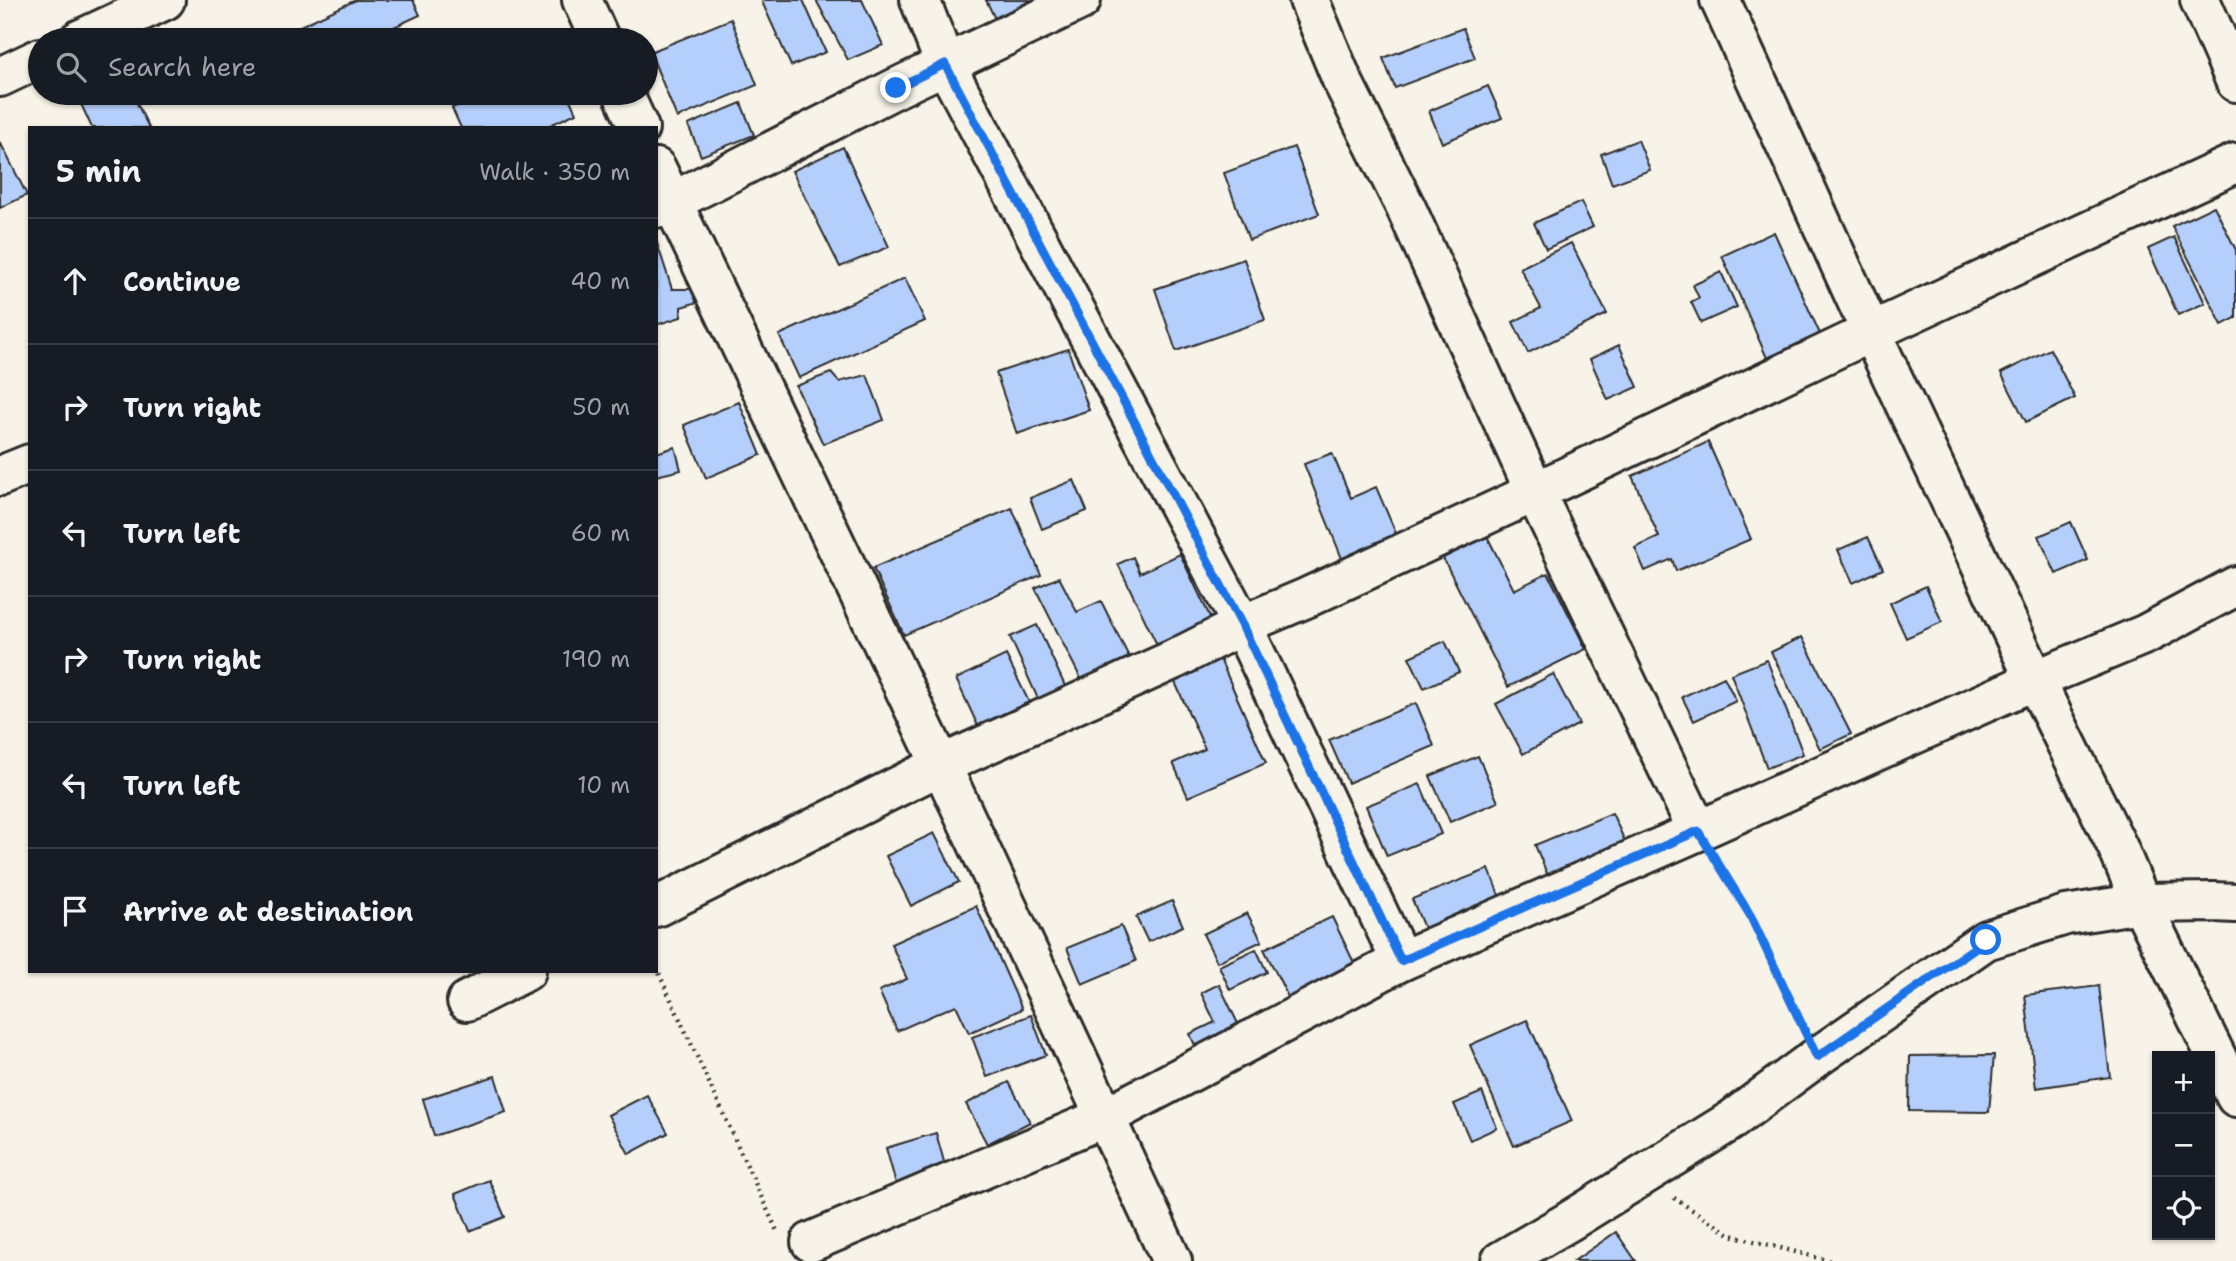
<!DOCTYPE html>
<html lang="en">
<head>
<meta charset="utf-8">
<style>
  body { margin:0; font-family:"Shantell Sans",sans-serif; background:#242831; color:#f1f3f6 }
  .controls { position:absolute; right:21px; bottom:21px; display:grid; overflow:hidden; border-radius:0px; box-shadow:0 2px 5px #0004 }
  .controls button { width:63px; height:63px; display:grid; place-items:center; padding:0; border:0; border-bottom:2px solid #363941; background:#171b24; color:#f1f3f6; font:35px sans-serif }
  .stop { position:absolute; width:21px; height:21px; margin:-16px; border:5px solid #1a73e8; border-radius:50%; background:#fff }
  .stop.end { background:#1a73e8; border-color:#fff; box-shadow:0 2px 7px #0008 }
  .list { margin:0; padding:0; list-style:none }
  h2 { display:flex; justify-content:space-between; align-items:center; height:91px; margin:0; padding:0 28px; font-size:30px }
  h2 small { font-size:23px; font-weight:400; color:#9ea1a6 }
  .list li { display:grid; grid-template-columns:46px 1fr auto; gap:21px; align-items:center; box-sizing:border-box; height:126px; padding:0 28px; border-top:2px solid #363941 }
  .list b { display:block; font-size:26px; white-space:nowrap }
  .list em { font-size:23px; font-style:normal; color:#9ea1a6 }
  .icon { flex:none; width:38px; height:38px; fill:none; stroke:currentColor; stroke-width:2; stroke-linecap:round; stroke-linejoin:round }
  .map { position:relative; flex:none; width:2236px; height:1261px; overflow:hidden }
  .search { position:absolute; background:#171b24; box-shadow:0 2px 5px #0004; left:28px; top:28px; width:630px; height:77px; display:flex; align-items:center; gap:18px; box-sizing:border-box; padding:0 24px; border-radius:38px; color:#9ea1a6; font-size:26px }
  .panel { position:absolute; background:#171b24; box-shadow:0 2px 5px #0004; left:28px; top:126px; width:630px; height:847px; border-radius:0px }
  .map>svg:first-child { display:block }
  .building { fill:#b5cffc; stroke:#2b2b2b; stroke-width:2 }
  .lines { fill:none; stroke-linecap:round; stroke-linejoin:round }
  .minor-casing { stroke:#2b2b2b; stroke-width:44 }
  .path { stroke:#2b2b2b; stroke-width:4.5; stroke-dasharray:2 5; stroke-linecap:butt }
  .minor { stroke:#f7f3e8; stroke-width:38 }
  .route { stroke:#1a73e8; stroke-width:9 }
</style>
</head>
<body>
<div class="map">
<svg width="2236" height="1261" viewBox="0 0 2236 1261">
  <rect width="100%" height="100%" fill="#f7f3e8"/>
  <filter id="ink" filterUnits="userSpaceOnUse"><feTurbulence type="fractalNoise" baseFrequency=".0143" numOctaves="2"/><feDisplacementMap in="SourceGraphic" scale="14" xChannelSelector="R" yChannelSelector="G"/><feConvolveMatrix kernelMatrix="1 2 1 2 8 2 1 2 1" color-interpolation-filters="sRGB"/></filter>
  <g filter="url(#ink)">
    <!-- building -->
    <g class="building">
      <path d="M356,0H413L420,15L366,40H270Z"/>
      <path d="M766,0H803L826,52L791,66L762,2Z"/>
      <path d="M816,0H862L883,45L848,60Z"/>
      <path d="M986,0H1041L996,21Z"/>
      <path d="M731,19L757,85L677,118L650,52Z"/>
      <path d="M1463,28L1475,58L1395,88L1383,58Z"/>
      <path d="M1488,86L1502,118L1442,143L1429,111Z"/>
      <path d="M76,93H132L149,128H92Z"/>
      <path d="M486,93H567L576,113L544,128H461L452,108Z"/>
      <path d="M741,103L754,135L701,156L688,125Z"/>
      <path d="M1638,140L1650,170L1612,184L1601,154Z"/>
      <path d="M0,142L27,195L0,208Z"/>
      <path d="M843,147L889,247L840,267L792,171Z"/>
      <path d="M1294,147L1319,214L1249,240L1224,173Z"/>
      <path d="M1581,202L1593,227L1546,249L1534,223Z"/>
      <path d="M2214,206L2236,250V318L2222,325L2172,226Z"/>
      <path d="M1774,232L1820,334L1767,358L1722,256Z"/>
      <path d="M2174,237L2205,303L2178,315L2148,249Z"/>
      <path d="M656,240L672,289H701V301L681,307V317L656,325Z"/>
      <path d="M1571,243L1607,314L1528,353L1513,322L1541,308L1520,268Z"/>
      <path d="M1244,259L1265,320L1176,351L1155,289Z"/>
      <path d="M1721,272L1737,307L1701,323L1691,302L1699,298L1693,285Z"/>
      <path d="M905,278L925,321L799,378L779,335Z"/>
      <path d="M1619,345L1638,387L1608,400L1590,359Z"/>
      <path d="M1068,349L1089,410L1017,434L996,373Z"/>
      <path d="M2050,349L2075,398L2026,422L2001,373Z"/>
      <path d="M831,373L839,382L867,375L884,420L823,444L796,386Z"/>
      <path d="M739,402L761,455L706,478L684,425Z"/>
      <path d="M1708,442L1751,539L1676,571L1672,559L1645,571L1635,548L1659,537L1632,476Z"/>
      <path d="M675,447L681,470L656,476V453Z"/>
      <path d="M1332,453L1351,498L1376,487L1398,538L1343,561L1304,464Z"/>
      <path d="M1074,480L1087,511L1042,529L1030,498Z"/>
      <path d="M1012,508L1041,575L904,635L873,568Z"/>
      <path d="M2071,522L2088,560L2056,574L2039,536Z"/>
      <path d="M1487,536L1514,590L1548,573L1586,649L1508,687L1443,558Z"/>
      <path d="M1868,537L1883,569L1853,583L1838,550Z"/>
      <path d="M1180,554L1212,621L1158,647L1118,564L1133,557L1140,573Z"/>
      <path d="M1059,577L1077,612L1101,601L1130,659L1083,683L1035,588Z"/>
      <path d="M1926,586L1942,622L1906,638L1890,603Z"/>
      <path d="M1037,625L1065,686L1038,699L1010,637Z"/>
      <path d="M1802,637L1851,734L1820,749L1771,652Z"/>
      <path d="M1445,641L1459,672L1424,688L1409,657Z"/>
      <path d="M1006,655L1029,702L978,726L956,679Z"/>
      <path d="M1220,659L1266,763L1188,797L1173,763L1205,749L1174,680Z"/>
      <path d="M1767,660L1803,754L1767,768L1731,674Z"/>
      <path d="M1553,674L1579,724L1523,754L1496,704Z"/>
      <path d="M1724,677L1736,701L1694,721L1682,697Z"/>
      <path d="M1416,703L1434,746L1348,783L1329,740Z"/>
      <path d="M1478,756L1498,802L1450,822L1430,776Z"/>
      <path d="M1420,784L1441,834L1387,856L1366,806Z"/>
      <path d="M1612,813L1628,848L1550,881L1535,845Z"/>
      <path d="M934,833L959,882L911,906L886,856Z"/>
      <path d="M1489,869L1502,903L1426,933L1412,899Z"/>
      <path d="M1172,901L1183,926L1148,942L1136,917Z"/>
      <path d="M976,906L1022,1009L969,1033L956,1005L897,1031L879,991L907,979L891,944Z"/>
      <path d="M1247,913L1262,941L1217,962L1203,934Z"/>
      <path d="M1332,917L1358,971L1291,1003L1264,949Z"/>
      <path d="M1121,926L1136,961L1082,984L1067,948Z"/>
      <path d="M1256,949L1267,972L1230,990L1219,966Z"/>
      <path d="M1219,984L1241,1030L1197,1050L1190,1034L1215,1022L1201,993Z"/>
      <path d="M2099,986L2110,1077L2036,1088L2025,995Z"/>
      <path d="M1031,1015L1046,1055L987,1077L972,1037Z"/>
      <path d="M1527,1020L1572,1121L1514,1146L1470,1045Z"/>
      <path d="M1994,1055L1989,1112L1909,1111L1910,1056Z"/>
      <path d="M495,1076L506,1112L434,1136L423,1099Z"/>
      <path d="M1009,1082L1030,1122L987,1144L966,1104Z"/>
      <path d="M1482,1092L1497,1128L1470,1140L1454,1104Z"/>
      <path d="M647,1095L668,1133L629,1154L608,1115Z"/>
      <path d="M936,1133L948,1176L898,1191L886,1148Z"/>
      <path d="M489,1180L505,1217L470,1231L455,1194Z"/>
      <path d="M1616,1232L1636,1261H1574Z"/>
    </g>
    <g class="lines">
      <defs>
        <g id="minor">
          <path d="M582,0L600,40"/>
          <path d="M920,0L945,64L1242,625L1401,961"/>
          <path d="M1309,0L1342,80L1407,210L1535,492L1698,831"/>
          <path d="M1720,0L1871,332L2035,680L2118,848L2141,903L2236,1097"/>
          <path d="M2200,0L2236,82"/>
          <path d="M79,40L165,0"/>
          <path d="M0,77L40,58"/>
          <path d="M623,93L639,128"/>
          <path d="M656,168L941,765L1172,1261"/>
          <path d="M656,208L672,202L896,88L1081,0"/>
          <path d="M0,476L30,464"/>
          <path d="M656,907L941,765L1175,659L1242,625L1306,598L1535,492L1871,332L2236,163"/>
          <path d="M467,1001L526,971"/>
          <path d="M811,1242L1105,1117L1401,961L1698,831L2035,680L2146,634L2236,586"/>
          <path d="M1501,1261L1568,1222L1729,1122L1817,1057L1986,940L2066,915L2141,903L2214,902L2236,903"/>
        </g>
      </defs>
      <!-- minor casing -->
      <use href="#minor" class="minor-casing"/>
      <!-- path -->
      <g class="path">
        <path d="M1717,861L1750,915L1802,1024"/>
        <path d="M656,967L777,1231"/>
        <path d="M1674,1198L1731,1235L1830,1261"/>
      </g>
      <!-- minor -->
      <use href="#minor" class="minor"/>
    </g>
  </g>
  <g class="lines" filter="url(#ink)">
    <!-- route -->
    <path class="route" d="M896,88L945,64L1242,625L1401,961L1698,831L1750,915L1817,1057L1986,940"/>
  </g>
</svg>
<div class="controls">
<button>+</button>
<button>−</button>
<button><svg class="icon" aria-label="locate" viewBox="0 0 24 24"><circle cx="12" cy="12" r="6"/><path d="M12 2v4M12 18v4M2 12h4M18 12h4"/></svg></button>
</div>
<div class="stop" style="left:1986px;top:940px"></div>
<div class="stop end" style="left:896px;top:88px"></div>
<div class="search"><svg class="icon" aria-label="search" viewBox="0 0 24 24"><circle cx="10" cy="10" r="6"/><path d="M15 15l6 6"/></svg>Search here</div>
<section class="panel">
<h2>5 min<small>Walk · 350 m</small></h2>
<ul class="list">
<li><svg class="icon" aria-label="ahead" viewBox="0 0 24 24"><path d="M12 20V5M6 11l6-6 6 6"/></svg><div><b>Continue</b></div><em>40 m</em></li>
<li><svg class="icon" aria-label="right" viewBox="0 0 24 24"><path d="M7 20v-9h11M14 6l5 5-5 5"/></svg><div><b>Turn right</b></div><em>50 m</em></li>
<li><svg class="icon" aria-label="left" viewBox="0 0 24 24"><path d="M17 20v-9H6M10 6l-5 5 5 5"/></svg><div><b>Turn left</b></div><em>60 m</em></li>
<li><svg class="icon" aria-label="right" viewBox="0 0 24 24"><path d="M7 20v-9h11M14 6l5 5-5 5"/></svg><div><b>Turn right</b></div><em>190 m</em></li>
<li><svg class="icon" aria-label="left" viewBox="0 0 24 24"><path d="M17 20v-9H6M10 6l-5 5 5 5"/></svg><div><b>Turn left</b></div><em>10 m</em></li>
<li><svg class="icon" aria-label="arrive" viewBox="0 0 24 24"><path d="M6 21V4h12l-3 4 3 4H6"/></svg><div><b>Arrive at destination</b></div></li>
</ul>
</section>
</div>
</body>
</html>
